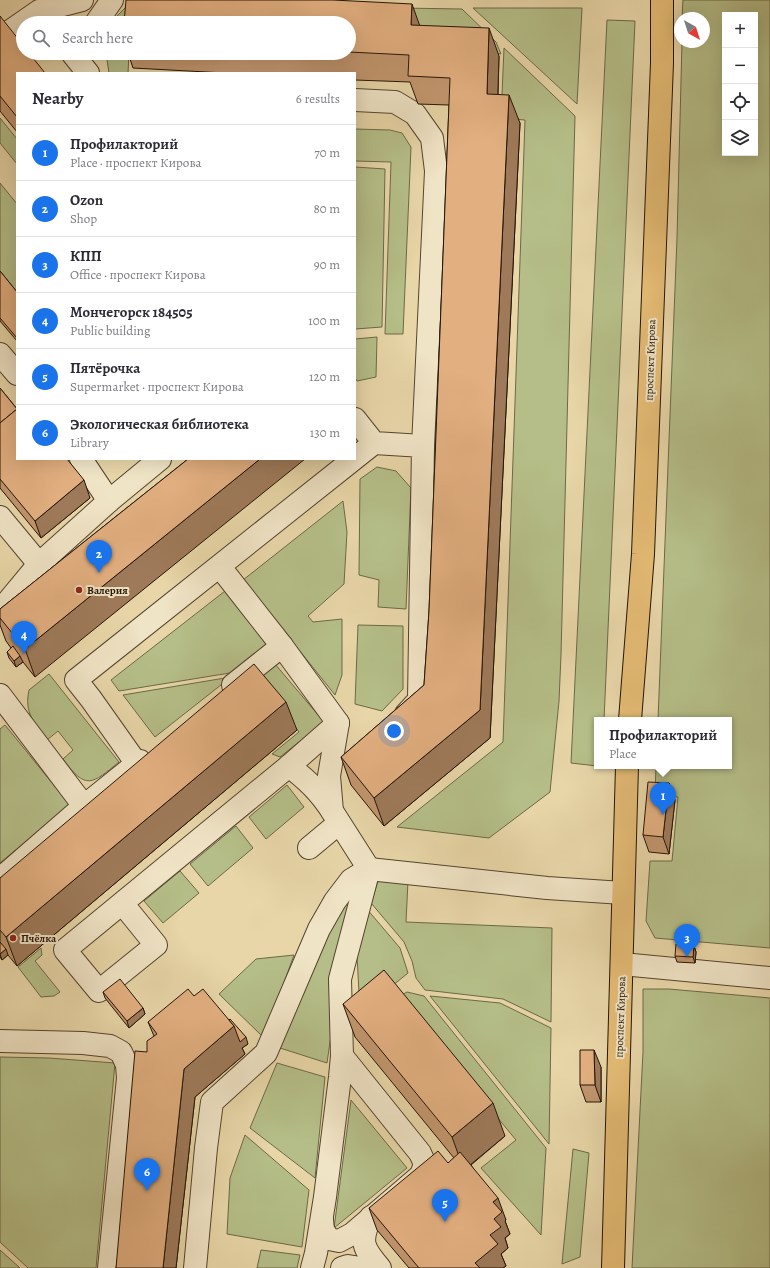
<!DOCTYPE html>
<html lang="en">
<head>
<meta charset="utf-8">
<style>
  body { margin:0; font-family:Alegreya,serif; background:#f2f2f3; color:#2b2b33 }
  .controls { position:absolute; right:12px; top:12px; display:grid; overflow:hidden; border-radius:0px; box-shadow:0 4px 16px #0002 }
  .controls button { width:36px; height:36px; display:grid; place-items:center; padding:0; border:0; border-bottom:1px solid #e1e1e2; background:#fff; color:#2b2b33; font:20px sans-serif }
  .compass { position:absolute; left:674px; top:12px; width:36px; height:36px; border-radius:50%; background:#fff; box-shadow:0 4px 16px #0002; rotate:141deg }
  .you { position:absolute; left:394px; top:731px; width:14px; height:14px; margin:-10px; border:3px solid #fff; border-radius:50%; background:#1a73e8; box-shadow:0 0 0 6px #1a73e833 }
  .badge { display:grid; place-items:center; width:26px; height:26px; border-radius:50%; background:#1a73e8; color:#fff; font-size:13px; font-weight:700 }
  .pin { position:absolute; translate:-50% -33px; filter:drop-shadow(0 1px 2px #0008) }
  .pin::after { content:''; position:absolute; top:21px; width:14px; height:12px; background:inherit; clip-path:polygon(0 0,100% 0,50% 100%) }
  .popup { position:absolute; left:594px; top:717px; width:138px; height:52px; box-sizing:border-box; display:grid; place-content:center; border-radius:0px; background:#fff; filter:drop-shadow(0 1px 3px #0005); font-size:13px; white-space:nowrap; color:#7c7c81 }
  .popup b { font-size:15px; color:#2b2b33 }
  .popup::after { content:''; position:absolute; left:50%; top:100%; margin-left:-8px; border:8px solid transparent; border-top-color:#fff }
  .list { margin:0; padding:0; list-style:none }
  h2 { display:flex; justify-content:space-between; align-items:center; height:52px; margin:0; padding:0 16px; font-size:17px }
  h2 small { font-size:13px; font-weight:400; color:#7c7c81 }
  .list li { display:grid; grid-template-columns:26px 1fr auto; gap:12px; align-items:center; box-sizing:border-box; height:56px; padding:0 16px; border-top:1px solid #e1e1e2 }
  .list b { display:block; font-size:15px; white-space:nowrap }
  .list p { margin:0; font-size:13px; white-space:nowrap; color:#7c7c81 }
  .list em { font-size:13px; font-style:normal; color:#7c7c81 }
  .icon { flex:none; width:22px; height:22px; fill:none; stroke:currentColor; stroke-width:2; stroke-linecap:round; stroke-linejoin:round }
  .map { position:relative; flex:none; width:770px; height:1268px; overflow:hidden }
  .search { position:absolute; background:#fff; box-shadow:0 4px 16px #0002; left:16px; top:16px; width:340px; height:44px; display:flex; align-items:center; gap:10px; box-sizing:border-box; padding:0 14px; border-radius:22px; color:#7c7c81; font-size:15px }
  .panel { position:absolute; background:#fff; box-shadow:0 4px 16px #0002; left:16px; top:72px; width:340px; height:388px; border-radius:0px }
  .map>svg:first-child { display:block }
  .green { fill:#b5be88; stroke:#6c6946; fill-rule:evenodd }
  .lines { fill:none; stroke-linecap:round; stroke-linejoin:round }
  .minor-casing { stroke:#54442e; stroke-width:24 }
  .major-casing { stroke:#231405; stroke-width:24 }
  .minor { stroke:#f0e4c6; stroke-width:22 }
  .major { stroke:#e4bb74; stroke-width:22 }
  .wall { fill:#c2966e; stroke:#231405 }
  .shaded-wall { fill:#9e7a5a; stroke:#231405 }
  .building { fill:#e2af80; stroke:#231405 }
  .poi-dot { fill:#8f2418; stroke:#f0e4c6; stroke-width:1.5 }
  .labels { text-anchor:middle; stroke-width:4; stroke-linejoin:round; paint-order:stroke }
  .street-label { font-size:11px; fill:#231405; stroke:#f0e4c6 }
  .poi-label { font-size:11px; font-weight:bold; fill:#231405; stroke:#f0e4c6; text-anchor:start }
</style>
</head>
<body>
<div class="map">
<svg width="770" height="1268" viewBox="0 0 770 1268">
  <rect width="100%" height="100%" fill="#e8d6a8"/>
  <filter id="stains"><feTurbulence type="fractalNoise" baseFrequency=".005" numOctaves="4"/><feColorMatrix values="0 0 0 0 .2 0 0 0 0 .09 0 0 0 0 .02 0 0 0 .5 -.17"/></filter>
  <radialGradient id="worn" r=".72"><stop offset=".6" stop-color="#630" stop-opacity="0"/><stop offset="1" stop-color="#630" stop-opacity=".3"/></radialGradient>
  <!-- green -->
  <g class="green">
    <path d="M683,0H770V948L655,938L646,921L650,861H672L678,797L655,794L656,766H729V720H658L677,238L682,42H704V18H682ZM725,15H755V153H725Z"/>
    <path d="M126,7H338L462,9L496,42L501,54L425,49L349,23H110Z"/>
    <path d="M473,8H582L577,104Z"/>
    <path d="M607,20L635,21L604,720H597V766L571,763Z"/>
    <path d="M504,48L575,116L561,655L559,701L550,792L489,838L397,827L503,742L525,120L501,118Z"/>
    <path d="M106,53H129L128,73H109Z"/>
    <path d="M0,118L17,139V164L0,143Z"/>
    <path d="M355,129L390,130L402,133L411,147L403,334H385L391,162L355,161Z"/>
    <path d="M355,167L385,169L382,327L355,329Z"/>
    <path d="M0,183L17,204V293L0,273Z"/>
    <path d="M377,337L376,377L357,381L355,378V339Z"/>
    <path d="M377,467L396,471L411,488L406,609L378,607L379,580L359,575L360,479Z"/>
    <path d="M343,501L347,532L344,584L308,616L313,622L342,619V675L335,695L243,580Z"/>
    <path d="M225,591L268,646L236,672L119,691L111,680Z"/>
    <path d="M358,625L403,626V689L382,711L355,704Z"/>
    <path d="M275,664L324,722L280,757L272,754L299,732L266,689L69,838Z"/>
    <path d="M49,674L119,762C92,784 86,791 63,759L73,750L58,731L47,740C34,722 24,713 29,690Z"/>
    <path d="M231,677L155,737L123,695Z"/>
    <path d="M5,725L70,805L0,863V729Z"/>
    <path d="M287,785L304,807L266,839L249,817Z"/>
    <path d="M236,826L253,848L208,886L190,864Z"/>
    <path d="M180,871L199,893L163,923L144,901Z"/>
    <path d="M379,878L408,881L406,922L552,928L551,1022L503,999L425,990L416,978L412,961L404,942L371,903Z"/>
    <path d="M354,888L329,983L332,1028L327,1063L280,1048L326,935Z"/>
    <path d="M366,908L400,948L408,973L360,1012L357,955Z"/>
    <path d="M41,948L42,955L35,961L60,992L54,996L41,997L18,967Z"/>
    <path d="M294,955L264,1038L219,994L256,959Z"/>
    <path d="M643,989H669L770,998V1268H632L643,1052Z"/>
    <path d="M407,992L424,996L546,1148L541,1235L481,1168L516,1140L398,997Z"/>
    <path d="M430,996L500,1003L551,1028L549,1144Z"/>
    <path d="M0,1057L49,1058L115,1063L96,1268H28L0,1242Z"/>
    <path d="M277,1063L325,1077L315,1178L250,1128Z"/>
    <path d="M351,1100L407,1168L334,1228Z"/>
    <path d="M245,1135L309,1190L302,1247L227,1234L230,1178Z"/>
    <path d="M573,1149L589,1153L580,1257L562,1264Z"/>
    <path d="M0,1250L20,1268H0Z"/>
    <path d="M261,1250L300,1255L297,1268H257Z"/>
  </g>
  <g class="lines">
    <defs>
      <g id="minor">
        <path d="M96,23L112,0"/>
        <path d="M3,36L39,11L82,0"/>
        <path d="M72,53L88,73"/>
        <path d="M355,100L395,102L415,114L432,138L436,171L423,446"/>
        <path d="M0,354L17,374"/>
        <path d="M355,419L374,443L423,446L419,700L406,714"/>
        <path d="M81,459L109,501"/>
        <path d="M0,517L39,564"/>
        <path d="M220,567L282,646"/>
        <path d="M0,611L39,564L109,501L160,459"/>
        <path d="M233,685L282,646L338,723L329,776L332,811L369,869L340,979L342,1056L340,1077L325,1197L316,1253L312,1268"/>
        <path d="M0,695L84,806"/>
        <path d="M137,764L91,699L76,680L374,443"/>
        <path d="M289,766C307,780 319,791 332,811"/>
        <path d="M309,848L339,823"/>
        <path d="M0,879L84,806L140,761"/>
        <path d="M122,903L156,945L99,991L65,950L289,766L338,723"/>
        <path d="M622,964L770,978"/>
        <path d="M0,1041L83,1043L110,1046L121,1052L127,1065L128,1078L109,1268"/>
        <path d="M371,1217C359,1242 363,1248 380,1268"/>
        <path d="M322,1220L323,1230L329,1239L339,1241L352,1234L421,1175L425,1164L420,1153L342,1056"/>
        <path d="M195,1268L206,1148L212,1102L266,1053L319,929L335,901L351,880L369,869L547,888L623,893"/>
        <path d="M342,1268L348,1266L361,1268"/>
      </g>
      <g id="major">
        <path d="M630,720L643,554L662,63V0"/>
        <path d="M613,1268L627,766"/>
      </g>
    </defs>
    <!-- minor casing -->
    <use href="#minor" class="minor-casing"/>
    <!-- major casing -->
    <use href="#major" class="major-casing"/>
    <!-- minor -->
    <use href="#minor" class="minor"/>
    <!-- major -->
    <use href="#major" class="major"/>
  </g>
  <!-- wall -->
  <g class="wall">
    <path d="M0,16L17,73V132L0,111Z"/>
    <path d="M349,23L420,26L499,56L498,94L520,123L490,738L384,826L351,785L341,757L424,685L429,611L449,105L418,104L410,82L355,80V73H225L133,68L128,53H349Z"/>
    <path d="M0,271L17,292V341L0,321Z"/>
    <path d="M0,388L90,498L41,538L0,488Z"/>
    <path d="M188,459L35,677L23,662L16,667L9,658L7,652L11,648L6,641L0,625V609Z"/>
    <path d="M297,730L17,966L8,955L2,960L0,957V878Z"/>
    <path d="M669,783L675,800L669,854L649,852L643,835Z"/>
    <path d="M694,946L696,952L695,963L677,962L675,956Z"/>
    <path d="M103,992L143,1008L145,1014L129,1028L105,998Z"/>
    <path d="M194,996L248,1044L242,1048L245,1054L195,1097L176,1268H116L154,1036L148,1022Z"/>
    <path d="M343,1004L505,1136L471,1165L506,1220L505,1221L510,1234L505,1238L508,1248L501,1254L506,1266L503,1268H409L377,1230L369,1208L448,1163L454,1158L355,1037Z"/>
    <path d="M601,1067V1102H586L580,1085Z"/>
  </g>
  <!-- shaded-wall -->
  <g class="shaded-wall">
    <path d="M412,4L422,32L411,25Z"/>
    <path d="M489,28L499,56L497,122L487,94Z"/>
    <path d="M509,95L520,123L490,738L384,826L374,798L480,710Z"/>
    <path d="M260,459H305L35,677L25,649Z"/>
    <path d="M84,480L90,498L41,538L35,521Z"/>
    <path d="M20,656L23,662L16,667L14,661Z"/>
    <path d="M286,702L297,730L17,966L6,937Z"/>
    <path d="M669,783L675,800L669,854L663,837Z"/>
    <path d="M694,946L696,952L695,963L693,957Z"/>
    <path d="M6,949L8,955L2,960L0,954Z"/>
    <path d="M143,1008L145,1014L129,1028L127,1021Z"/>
    <path d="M234,1026L246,1037L248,1044L242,1048L245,1054L195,1097L176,1268H163L184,1069Z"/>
    <path d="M594,1050L601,1067V1102L595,1085Z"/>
    <path d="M493,1103L505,1136L464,1170L452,1137Z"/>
    <path d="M498,1198L506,1220L505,1221L510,1234L505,1238L508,1248L501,1254L506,1266L503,1268H477L475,1263L494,1219L493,1202Z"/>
  </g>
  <!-- building -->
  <g class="building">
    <path d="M126,0H333L412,4L411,25L489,28L487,94L509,95L480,710L374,798L341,757L424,685L429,611L450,78L408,76L409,55L349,52V23H124Z"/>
    <path d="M0,16L23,45V53H29L45,73H17V117L0,96Z"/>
    <path d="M0,271L17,292V338L0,318Z"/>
    <path d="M0,388L17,409L0,423Z"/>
    <path d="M17,409V459H67L84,480L35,521L0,479V423Z"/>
    <path d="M188,459H260L25,649L0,618V609Z"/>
    <path d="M13,646L20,656L14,661L7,652Z"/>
    <path d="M254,664L286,702L6,937L0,930V878Z"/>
    <path d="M648,782L669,783L663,837L643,835Z"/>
    <path d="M0,942L6,949L0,954Z"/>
    <path d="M676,944L694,946L693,957L675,956Z"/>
    <path d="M384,970L493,1103L452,1137L343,1004Z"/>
    <path d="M120,979L143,1008L127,1021L103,992Z"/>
    <path d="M188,989L194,996L203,989L234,1026L184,1069L163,1268H116L135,1051L147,1052V1041L157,1034L148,1022Z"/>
    <path d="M230,1019L246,1037L240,1042L234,1026L229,1020Z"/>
    <path d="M580,1050H594L595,1085H580Z"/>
    <path d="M438,1151L448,1163L460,1152L498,1198L493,1202L502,1212L494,1219L501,1227L490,1235L498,1244L475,1263L480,1268H419L369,1208Z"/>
  </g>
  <!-- markers -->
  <g class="poi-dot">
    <circle cx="79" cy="590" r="4"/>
    <circle cx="13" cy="938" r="4"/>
  </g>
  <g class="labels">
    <!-- street labels -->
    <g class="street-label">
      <text transform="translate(650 360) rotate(-88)" y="4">проспект Кирова</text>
      <text transform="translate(620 1017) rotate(-88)" y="4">проспект Кирова</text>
    </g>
    <!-- poi labels -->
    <g class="poi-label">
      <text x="87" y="594">Валерия</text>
      <text x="21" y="942">Пчёлка</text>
    </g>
  </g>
  <rect width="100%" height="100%" filter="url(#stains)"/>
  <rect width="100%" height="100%" fill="url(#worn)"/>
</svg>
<div class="controls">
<button>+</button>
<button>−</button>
<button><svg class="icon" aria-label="locate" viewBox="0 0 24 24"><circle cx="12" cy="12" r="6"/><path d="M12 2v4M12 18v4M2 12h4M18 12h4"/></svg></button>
<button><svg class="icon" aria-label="layers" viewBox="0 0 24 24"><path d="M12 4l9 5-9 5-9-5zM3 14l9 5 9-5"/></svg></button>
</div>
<svg class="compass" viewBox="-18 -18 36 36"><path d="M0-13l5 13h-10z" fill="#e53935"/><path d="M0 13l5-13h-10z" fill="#7c7c81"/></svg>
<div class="you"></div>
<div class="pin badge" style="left:663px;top:815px">1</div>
<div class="popup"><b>Профилакторий</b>Place</div>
<div class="pin badge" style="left:99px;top:573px">2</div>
<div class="pin badge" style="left:687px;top:957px">3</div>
<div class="pin badge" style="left:24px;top:654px">4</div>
<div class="pin badge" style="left:445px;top:1222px">5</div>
<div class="pin badge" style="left:147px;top:1191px">6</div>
<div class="search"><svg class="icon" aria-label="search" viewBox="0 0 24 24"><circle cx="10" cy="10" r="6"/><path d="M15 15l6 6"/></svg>Search here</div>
<section class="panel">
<h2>Nearby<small>6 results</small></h2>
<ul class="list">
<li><span class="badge">1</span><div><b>Профилакторий</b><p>Place · проспект Кирова</p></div><em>70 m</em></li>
<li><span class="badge">2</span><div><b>Ozon</b><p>Shop</p></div><em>80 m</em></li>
<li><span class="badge">3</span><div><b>КПП</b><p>Office · проспект Кирова</p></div><em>90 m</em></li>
<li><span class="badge">4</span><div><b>Мончегорск 184505</b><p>Public building</p></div><em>100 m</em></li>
<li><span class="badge">5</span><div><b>Пятёрочка</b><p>Supermarket · проспект Кирова</p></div><em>120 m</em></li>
<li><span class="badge">6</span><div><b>Экологическая библиотека</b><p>Library</p></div><em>130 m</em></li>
</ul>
</section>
</div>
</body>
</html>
